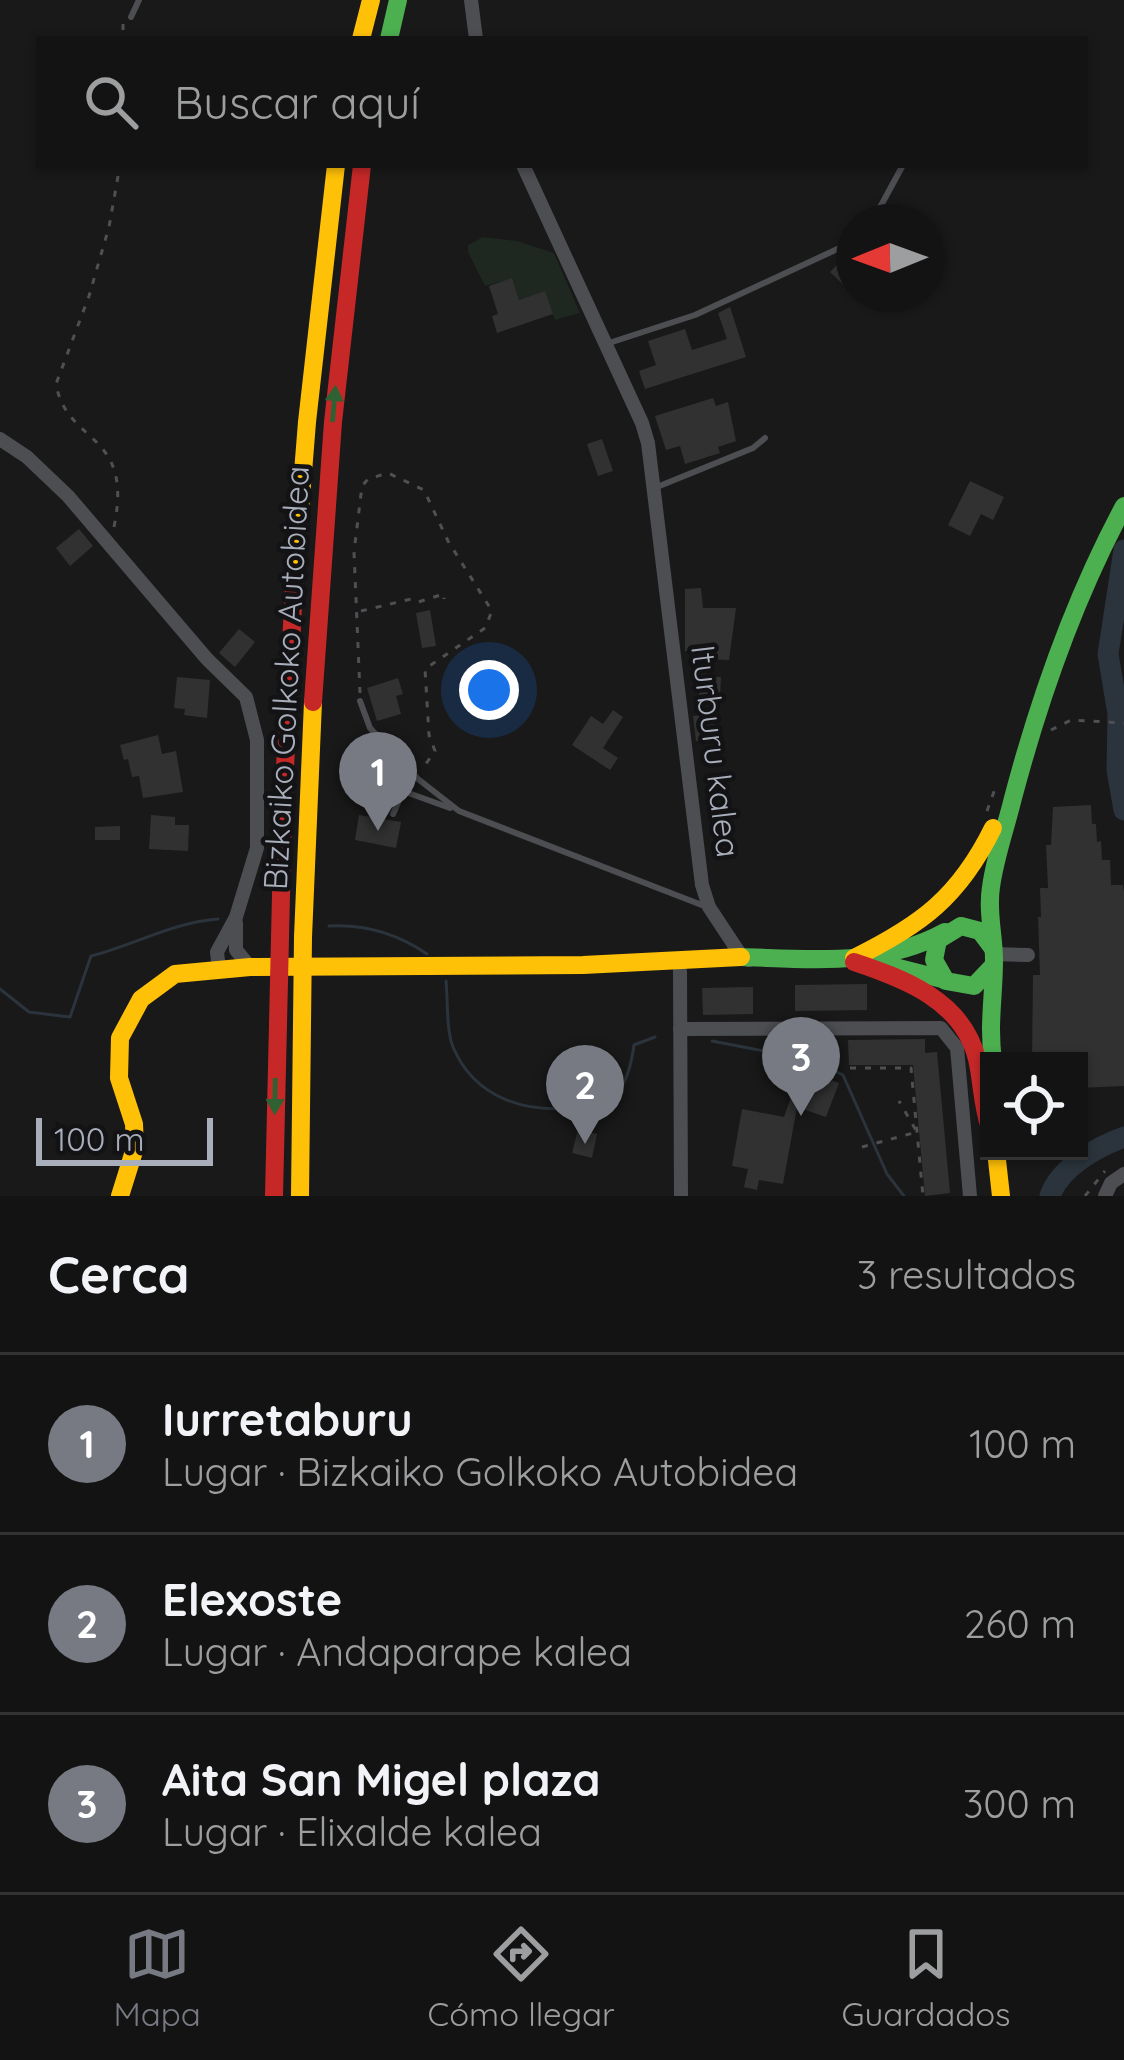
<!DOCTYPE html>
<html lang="es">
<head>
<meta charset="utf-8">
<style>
  body { margin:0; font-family:Quicksand,sans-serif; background:#202021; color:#f1f3f6 }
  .controls { position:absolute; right:36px; bottom:36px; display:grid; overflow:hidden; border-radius:0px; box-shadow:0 3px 9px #0004 }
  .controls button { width:108px; height:108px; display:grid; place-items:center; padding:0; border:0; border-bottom:3px solid #323233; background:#131313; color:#f1f3f6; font:60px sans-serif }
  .compass { position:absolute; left:836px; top:204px; width:108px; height:108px; border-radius:50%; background:#131313; box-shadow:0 3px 9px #0004; rotate:269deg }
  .scale { position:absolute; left:36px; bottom:30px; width:177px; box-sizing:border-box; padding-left:12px; border:6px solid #a9aebb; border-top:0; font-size:33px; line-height:42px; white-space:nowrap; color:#a9aebb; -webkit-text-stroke:9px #131315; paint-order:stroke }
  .you { position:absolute; left:489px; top:690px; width:42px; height:42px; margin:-30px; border:9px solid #fff; border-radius:50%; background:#1a73e8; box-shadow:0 0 0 18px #1a73e833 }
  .badge { display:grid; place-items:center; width:78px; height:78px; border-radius:50%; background:#777a82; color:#fff; font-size:39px; font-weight:700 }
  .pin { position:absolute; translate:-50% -99px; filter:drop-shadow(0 3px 6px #0008) }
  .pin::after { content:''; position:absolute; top:63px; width:42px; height:36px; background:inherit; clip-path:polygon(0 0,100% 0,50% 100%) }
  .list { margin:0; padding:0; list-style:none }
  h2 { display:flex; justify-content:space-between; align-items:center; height:156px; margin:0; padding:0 48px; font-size:51px }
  h2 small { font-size:39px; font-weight:400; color:#9d9ea0 }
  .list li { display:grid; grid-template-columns:78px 1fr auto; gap:36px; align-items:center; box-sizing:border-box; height:180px; padding:0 48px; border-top:3px solid #323233 }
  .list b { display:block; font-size:45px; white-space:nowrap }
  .list p { margin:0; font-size:39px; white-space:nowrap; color:#9d9ea0 }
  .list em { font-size:39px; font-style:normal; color:#9d9ea0 }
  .icon { flex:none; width:66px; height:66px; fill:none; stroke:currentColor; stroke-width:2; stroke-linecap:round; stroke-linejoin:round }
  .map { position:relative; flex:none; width:1124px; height:1196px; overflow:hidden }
  .search { position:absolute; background:#131313; box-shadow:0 3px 9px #0004; left:36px; right:36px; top:36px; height:132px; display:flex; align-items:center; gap:30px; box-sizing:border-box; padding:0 42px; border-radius:0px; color:#9d9ea0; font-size:45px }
  .sheet { height:696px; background:#131313 }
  nav { display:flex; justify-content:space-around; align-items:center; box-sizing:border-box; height:168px; border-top:3px solid #323233; background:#131313; font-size:33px; color:#9d9ea0 }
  nav a { display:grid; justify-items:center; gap:6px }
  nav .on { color:#777a82 }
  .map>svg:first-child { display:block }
  .green { fill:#1e2720 }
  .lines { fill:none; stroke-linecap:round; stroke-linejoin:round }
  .stream { stroke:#2b343c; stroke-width:3 }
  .river { stroke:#2b343c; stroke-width:21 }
  .building { fill:#313131 }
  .path { stroke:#4f5054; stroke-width:3; stroke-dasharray:6 9; stroke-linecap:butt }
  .lane { stroke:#4d4e52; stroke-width:6 }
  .street { stroke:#4d4e52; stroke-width:14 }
  .fast { stroke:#4caf50; stroke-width:18 }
  .slow { stroke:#ffc107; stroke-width:18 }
  .jam { stroke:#c62828; stroke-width:18 }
  .oneway { fill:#306132 }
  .labels { text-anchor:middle; stroke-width:9; stroke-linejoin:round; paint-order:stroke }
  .street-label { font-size:33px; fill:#a9aebb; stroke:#131315 }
</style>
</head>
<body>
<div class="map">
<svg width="1124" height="1196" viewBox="0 0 1124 1196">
  <rect width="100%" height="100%" fill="#191919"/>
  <!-- green -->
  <path class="green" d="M483,237L517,241L554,253L580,313L555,320L545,292L519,300L512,279L485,286L468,252V245Z"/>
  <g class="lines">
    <!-- stream -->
    <g class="stream">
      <path d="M329,926C364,924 398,934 427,954"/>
      <path d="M446,981C448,1001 446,1029 453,1047C475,1099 527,1114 578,1107C593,1105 610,1102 620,1089C629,1076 632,1060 634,1045L655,1037"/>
      <path d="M0,989L29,1012L70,1017L91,956C134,945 174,922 218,919"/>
      <path d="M712,1041L779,1054"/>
      <path d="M826,1067L843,1075L887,1174L904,1196"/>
    </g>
    <!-- river -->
    <g class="river">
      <path d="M1124,550L1108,654L1118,714L1117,770L1124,810"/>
      <path d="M1050,1196C1060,1167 1097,1147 1124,1137"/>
    </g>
  </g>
  <!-- building -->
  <g class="building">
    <path d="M849,253L854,258V295L830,272Z"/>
    <path d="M512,278L519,300L545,291L553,314L497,333L492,316L498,314L489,286Z"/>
    <path d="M730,307L746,357L645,389L639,371L656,365L648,341L685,329L692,350L727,339L718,313Z"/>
    <path d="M713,398L716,406L728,402L736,441L718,447L720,453L685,464L680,446L666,450L655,416Z"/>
    <path d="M602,439L613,471L598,476L587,444Z"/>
    <path d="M970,481L1004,497L993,520L981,514L970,536L948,525Z"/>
    <path d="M79,529L93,546L70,566L56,548Z"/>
    <path d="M701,588L703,608H736L729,660L705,659L706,677H721L720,696L699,695V683H693L691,651H685V589Z"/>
    <path d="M430,610L436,646L422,648L416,613Z"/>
    <path d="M239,629L255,642L235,667L219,653Z"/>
    <path d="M177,677L210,680L207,718L184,715L185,709L174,708Z"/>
    <path d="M398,678L403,694L396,696L401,714L377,721L367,688Z"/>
    <path d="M613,710L623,717L603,748L618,758L610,770L572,745L591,716L603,724Z"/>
    <path d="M713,714L715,740L696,741L693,716Z"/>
    <path d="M158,735L162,754L176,751L183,792L143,798L139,776L132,777L128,759L124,760L120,745Z"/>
    <path d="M1091,805L1092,824H1096L1097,842L1101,841L1102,860H1110L1111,885H1123L1124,892V1086L1079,1088V1061H1032L1033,975H1040L1038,917H1041L1040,888H1048L1046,845H1051L1053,807Z"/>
    <path d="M151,815L175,817V825H189L188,851L149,849Z"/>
    <path d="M359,815L401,822L396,848L355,840Z"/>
    <path d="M120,826V840H95V827Z"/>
    <path d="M867,984V1010L795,1011V985Z"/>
    <path d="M753,987V1014L703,1015L702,988Z"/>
    <path d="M925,1039V1053L937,1052L950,1193L925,1196L913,1065H849L848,1040Z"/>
    <path d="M801,1069L839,1083L826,1117L797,1107L783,1184L759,1180L757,1190L744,1187L748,1169L732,1166L742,1109L784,1117Z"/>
    <path d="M578,1129L597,1134L592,1158L572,1153Z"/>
  </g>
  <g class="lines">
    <!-- path -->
    <g class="path">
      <path d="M123,24V39"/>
      <path d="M114,527C134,430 67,446 56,384L89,296L109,227L120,165"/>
      <path d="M361,611L411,599L418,602L444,594V599"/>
      <path d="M360,693L354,552L362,486L368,479L388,473L424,490L448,541L492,611L485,628L425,669L429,735L435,751L423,768"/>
      <path d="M1051,730L1071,720L1124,723"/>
      <path d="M987,811L996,786"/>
      <path d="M850,1068H911L923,1196"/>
      <path d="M862,1147L917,1132L899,1101"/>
      <path d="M1085,1196L1105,1171"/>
    </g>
    <!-- lane -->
    <g class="lane">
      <path d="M131,17L139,0"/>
      <path d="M872,222L903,165"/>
      <path d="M606,344L695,315L844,246L854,237"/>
      <path d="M657,487L753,448L765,438"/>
      <path d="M360,701L370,728L418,779L459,811L707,907"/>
      <path d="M393,814L403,791L450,808"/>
    </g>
    <!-- street -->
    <g class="street">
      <path d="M471,0L476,39"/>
      <path d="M523,165L642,423L648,443L702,885L709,907L742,957L749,960"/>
      <path d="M0,439L27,457L68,496L207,659L246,697L257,740V848L236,917L217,952L219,969"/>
      <path d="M236,923V950L250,967"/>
      <path d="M994,954L1028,955"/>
      <path d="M680,971L681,1196"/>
      <path d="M680,1029L941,1028L957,1048L970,1196"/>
      <path d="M1105,1196L1111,1183L1124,1174"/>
    </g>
    <!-- fast -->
    <g class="fast">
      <path d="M389,39L398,0"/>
      <path d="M992,947L980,931L961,926L938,940L934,960L946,981L974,986L993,966"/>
      <path d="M741,957C812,959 881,967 945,932"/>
      <path d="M883,964L942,979"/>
      <path d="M993,1061C988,1023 994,997 994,960C994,935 987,912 991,887C995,857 1006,827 1013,798C1040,696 1074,599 1124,506"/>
    </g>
    <!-- slow -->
    <g class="slow">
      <path d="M361,39L371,0"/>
      <path d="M294,585L307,422L336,165"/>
      <path d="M854,958C921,925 959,897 993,828"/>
      <path d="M996,1151L1001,1196"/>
      <path d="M120,1196L135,1148L134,1124L119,1078L120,1038L141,999L175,974L250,967L583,965L741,957"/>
      <path d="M300,1196L303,937L313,702"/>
    </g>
    <!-- jam -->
    <g class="jam">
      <path d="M313,702L333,422L362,165"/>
      <path d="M854,962C905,979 963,1001 977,1059C982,1081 982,1103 989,1125"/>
      <path d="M274,1196L283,809L294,585"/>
    </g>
  </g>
  <!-- one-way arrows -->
  <defs><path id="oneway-solid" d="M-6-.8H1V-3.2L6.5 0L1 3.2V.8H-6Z" transform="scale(3)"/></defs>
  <g class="oneway">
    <use href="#oneway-solid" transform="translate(334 404) rotate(-85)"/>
    <use href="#oneway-solid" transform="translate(275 1096) rotate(91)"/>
  </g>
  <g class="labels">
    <!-- street labels -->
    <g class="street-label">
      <text transform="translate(286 678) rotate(-87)" y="12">Bizkaiko Golkoko Autobidea</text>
      <text transform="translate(716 751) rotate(83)" y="12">Iturburu kalea</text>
    </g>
  </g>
</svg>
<div class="controls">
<button><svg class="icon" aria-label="locate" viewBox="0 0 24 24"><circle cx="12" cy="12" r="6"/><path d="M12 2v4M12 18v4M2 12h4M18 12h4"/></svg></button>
</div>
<svg class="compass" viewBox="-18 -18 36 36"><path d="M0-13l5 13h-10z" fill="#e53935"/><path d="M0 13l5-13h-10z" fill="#9d9ea0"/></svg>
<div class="scale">100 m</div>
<div class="you"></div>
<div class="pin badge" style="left:378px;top:831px">1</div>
<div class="pin badge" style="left:585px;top:1144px">2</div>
<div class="pin badge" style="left:801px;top:1116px">3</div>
<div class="search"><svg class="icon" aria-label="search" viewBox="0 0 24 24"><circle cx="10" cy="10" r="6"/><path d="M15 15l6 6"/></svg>Buscar aquí</div>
</div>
<section class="sheet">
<h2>Cerca<small>3 resultados</small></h2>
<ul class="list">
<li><span class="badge">1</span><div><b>Iurretaburu</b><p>Lugar · Bizkaiko Golkoko Autobidea</p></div><em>100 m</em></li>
<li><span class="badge">2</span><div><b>Elexoste</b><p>Lugar · Andaparape kalea</p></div><em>260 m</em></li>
<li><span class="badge">3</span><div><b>Aita San Migel plaza</b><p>Lugar · Elixalde kalea</p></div><em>300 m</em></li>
</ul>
</section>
<nav>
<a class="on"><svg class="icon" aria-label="map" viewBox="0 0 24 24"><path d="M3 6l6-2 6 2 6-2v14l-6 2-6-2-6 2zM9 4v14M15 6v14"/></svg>Mapa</a>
<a><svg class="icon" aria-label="directions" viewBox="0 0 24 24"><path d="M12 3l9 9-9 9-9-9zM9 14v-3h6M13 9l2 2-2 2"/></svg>Cómo llegar</a>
<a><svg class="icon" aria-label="saved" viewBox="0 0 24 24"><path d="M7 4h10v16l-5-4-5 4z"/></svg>Guardados</a>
</nav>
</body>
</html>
